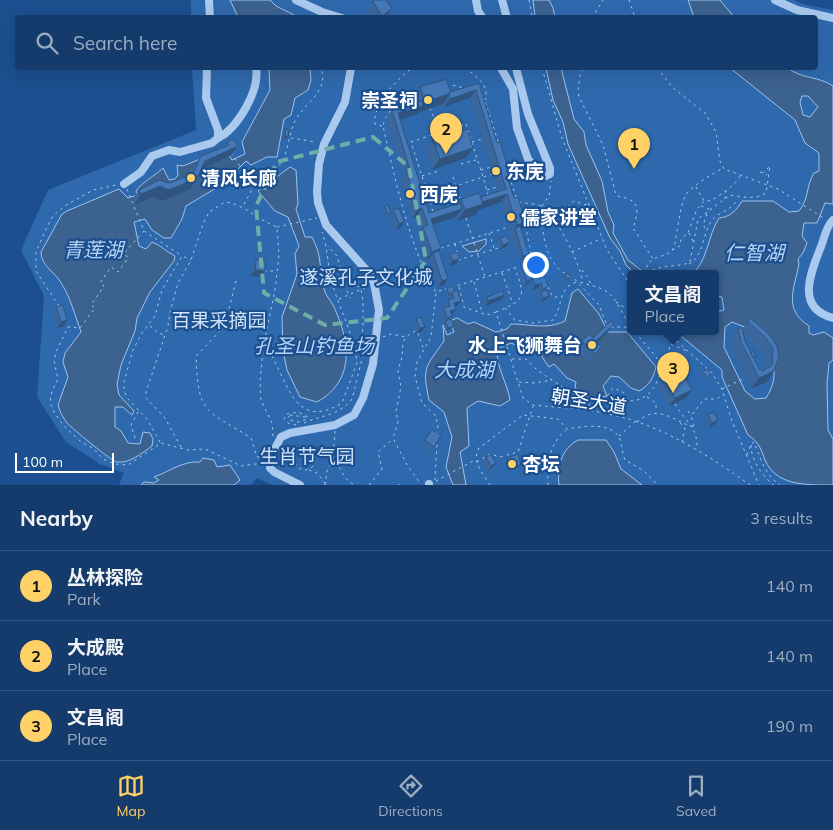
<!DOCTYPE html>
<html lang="en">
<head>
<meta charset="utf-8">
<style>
  body { margin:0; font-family:Mulish,"Noto Sans SC",sans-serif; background:#214673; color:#f1f3f6 }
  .scale { position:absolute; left:15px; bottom:12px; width:99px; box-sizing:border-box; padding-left:5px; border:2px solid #fff; border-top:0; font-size:14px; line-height:18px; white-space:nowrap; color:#fff; -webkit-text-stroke:4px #1b4f8f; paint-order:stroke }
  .you { position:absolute; left:535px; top:264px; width:18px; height:18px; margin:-12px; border:4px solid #fff; border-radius:50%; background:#1a73e8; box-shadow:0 0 0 8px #1a73e833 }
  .badge { display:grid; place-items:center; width:32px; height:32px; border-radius:50%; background:#ffd166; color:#111; font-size:16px; font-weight:700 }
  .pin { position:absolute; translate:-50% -41px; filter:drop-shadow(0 1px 2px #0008) }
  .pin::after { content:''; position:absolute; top:26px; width:18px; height:15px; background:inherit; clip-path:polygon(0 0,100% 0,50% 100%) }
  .popup { position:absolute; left:627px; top:270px; width:92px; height:65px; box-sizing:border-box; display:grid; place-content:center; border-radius:5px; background:#143b6b; filter:drop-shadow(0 1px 4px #0005); font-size:16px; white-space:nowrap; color:#9dadc1 }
  .popup b { font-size:19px; color:#f1f3f6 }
  .popup::after { content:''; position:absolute; left:50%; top:100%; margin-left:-10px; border:10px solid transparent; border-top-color:#143b6b }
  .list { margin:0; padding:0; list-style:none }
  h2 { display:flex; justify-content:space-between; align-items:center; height:65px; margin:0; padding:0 20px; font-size:21px }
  h2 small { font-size:16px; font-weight:400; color:#9dadc1 }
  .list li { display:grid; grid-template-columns:32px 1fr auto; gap:15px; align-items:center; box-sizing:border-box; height:70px; padding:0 20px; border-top:1px solid #33557e }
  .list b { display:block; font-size:19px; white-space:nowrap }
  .list p { margin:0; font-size:16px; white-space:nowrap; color:#9dadc1 }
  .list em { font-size:16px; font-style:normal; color:#9dadc1 }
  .icon { flex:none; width:28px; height:28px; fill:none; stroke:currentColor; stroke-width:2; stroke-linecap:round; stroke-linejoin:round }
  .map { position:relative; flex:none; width:833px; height:485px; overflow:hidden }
  .search { position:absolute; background:#143b6b; box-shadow:0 5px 20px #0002; left:15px; right:15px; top:15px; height:55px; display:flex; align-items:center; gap:12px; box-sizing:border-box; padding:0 18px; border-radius:5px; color:#9dadc1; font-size:19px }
  .sheet { height:275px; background:#143b6b }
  nav { display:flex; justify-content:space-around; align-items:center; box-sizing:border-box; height:70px; border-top:1px solid #33557e; background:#143b6b; font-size:14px; color:#9dadc1 }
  nav a { display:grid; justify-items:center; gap:2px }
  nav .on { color:#ffd166 }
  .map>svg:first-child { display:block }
  .green { fill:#2e69ad; fill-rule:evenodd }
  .water { fill:#3c6290; stroke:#9cc4f0; fill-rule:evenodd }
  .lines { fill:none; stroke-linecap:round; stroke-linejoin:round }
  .path { stroke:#a9c9ee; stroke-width:1; stroke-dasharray:2.5 4; stroke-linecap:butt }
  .minor { stroke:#a9c9ee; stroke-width:8 }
  .wall { fill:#3a679d; fill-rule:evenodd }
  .shaded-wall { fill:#305480 }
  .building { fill:#4478b7; stroke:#305480 }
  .marked { fill:none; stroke:#6fada8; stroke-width:4; stroke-dasharray:10 6; stroke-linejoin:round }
  .poi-dot { fill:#ffd166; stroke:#1b4f8f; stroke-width:2 }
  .labels { text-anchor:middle; stroke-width:4.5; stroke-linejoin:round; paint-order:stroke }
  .poi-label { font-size:19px; font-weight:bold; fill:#fff; stroke:#1b4f8f; text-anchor:start }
  .park-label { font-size:19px; fill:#cfe3fa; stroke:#1b4f8f }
  .street-label { font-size:19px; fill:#fff; stroke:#1b4f8f }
  .water-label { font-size:20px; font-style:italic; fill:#b5d3f5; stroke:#1b4f8f }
</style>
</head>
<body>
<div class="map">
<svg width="833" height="485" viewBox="0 0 833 485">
  <rect width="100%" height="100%" fill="#1b4f8f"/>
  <!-- green -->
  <path class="green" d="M191,0H794L802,4L833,10V485H272L257,478L251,485H119L124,473L100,464L66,442L37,397L44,296L21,250L48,190L196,130L192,68H816V18H191ZM630,274H716V332H630Z"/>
  <!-- water -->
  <g class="water">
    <path d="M230,0H270L276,6L298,17H238Z"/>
    <path d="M533,0H549L553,8L555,17H535Z"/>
    <path d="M688,0H720L734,17H694Z"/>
    <path d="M269,68H310L311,80L308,90L295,98L291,115L284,119L277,157H267L251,165L246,161L237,170L232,183L216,188L186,206L182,219L171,238H164L152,230L145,219L134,222L139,246L146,249L152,242C161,245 166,252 175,256L174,261L150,292L137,318L135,331L121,365L117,384L119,395L134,411L132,415L123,407H115V427L121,431L128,443L140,444L143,432L150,433L153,439L152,446C142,453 129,464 117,462C111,461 73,429 67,423C63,418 60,412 58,405L68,377L63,362L65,353L81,332C75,315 70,296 60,281C53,271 41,265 41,252L62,214L67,211L119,189L128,198L137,195L136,191C142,182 155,176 163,168L169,180L175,179L178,175L177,165L183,166L225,149L232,160L245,154L242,142L270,90Z"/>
    <path d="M546,68H561L574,119L584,132L586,145L602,181L608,212L614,225L613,233L628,260L646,274H635L626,265L620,251L610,238L568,144L563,122L553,100Z"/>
    <path d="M730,68H788C801,79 819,76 833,86V204L825,203L817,223H804L802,236L807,243L803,253L798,259L799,264C794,290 783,309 809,326V333L813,335L824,332L833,338V360L829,363L827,384L828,430L833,439V484L831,485C803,485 776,485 765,460C761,449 759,442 748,435L722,377V370L676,332H716V312L724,310L722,297L716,296V274H660L680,271L692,274C707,263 708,235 719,218C730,217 736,211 742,201H773L789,212L799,211C809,199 806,186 814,173L819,171V153L805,143L795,120ZM802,96H808L818,107L810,117L803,115L800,102ZM732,322L757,332C770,357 783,371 766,398L755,399L745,391L724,347L725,327Z"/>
    <path d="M290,167L296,170L298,204L296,209L305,237H312C324,259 318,273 325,292C327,297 331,301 333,305C350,341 356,380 317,402L300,397L287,370L283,351L282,317L297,274L295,254L299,246L288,217L275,211L258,191Z"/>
    <path d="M486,239V244L479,251L469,252L462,246Z"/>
    <path d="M578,289L599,314L608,332H627L656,367C653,378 650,385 639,391L631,388L619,377L611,376L603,386L607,396L591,399L575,388L576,382L567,378L554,364L549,367L534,345L522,348L511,343L497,349C496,367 507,382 510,400L500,406L478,401L467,408L469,446L460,452L466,485H453L446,467L452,437L444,412L429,400C422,367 425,368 444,341L443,325L447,335L454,332L450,321L457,318L468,324L474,322L496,332L507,329L511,324C531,324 546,330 565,321L572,293Z"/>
    <path d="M578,440H606L614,452L621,469L642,485H559C557,467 561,449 578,440Z"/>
    <path d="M203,458L214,460L217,467L230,465L240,480L234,485H141L144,482L154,483L159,480L154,477C171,471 182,461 200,462Z"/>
  </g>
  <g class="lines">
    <!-- path -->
    <g class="path">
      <path d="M529,0L532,18"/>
      <path d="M629,0L635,18"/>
      <path d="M592,18L603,0"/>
      <path d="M465,68C476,76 490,85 485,100"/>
      <path d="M542,68L562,138L607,250L630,284"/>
      <path d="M581,68L578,90L579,97L603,145L616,195C621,198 624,197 628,199C642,203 636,219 633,228L653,259"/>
      <path d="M657,68L672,87L706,114L716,132L720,161L724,169L778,189L825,219"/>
      <path d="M582,70L591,68"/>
      <path d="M453,85L479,92L485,101L526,228L532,259L515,268L436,292C410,250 394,175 383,126C389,97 428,89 453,85Z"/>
      <path d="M430,108L441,137"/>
      <path d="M466,124L483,177L428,195L411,142Z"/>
      <path d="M382,126L375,124C372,107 395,81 408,71C412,69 419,70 423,68"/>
      <path d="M291,138L316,142"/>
      <path d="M472,142L482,139"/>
      <path d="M231,153L254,186L243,206"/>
      <path d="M461,164L476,160"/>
      <path d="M481,170L491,167"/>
      <path d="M760,172L767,175"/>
      <path d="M422,176L439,171"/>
      <path d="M453,177L460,200"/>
      <path d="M254,186C263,179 277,171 283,160C288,149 289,135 294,123C303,103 330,92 321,68"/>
      <path d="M696,187L704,201"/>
      <path d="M127,189L144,231L182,256"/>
      <path d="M487,190L497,187"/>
      <path d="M488,195L483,177L493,174"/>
      <path d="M423,196L428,195L433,212"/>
      <path d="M725,199L726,191"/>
      <path d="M519,202C526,204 540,203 545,208C556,217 584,270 582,283"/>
      <path d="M542,206C541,228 544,262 566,274"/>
      <path d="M701,206L711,210"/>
      <path d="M707,214L703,225L707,230"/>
      <path d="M466,218L485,277"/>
      <path d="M557,223C569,218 566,192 583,205L588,204"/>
      <path d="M277,227L317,218"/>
      <path d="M527,227L549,196L551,181"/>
      <path d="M144,231L124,253L128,258L118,272L111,267L100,283L104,286L91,305L95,308L80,328L68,327L56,352L54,361L58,379L52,391L50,402L55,414L64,426L80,441L94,449L103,459L115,464L128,465L161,443L188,450L205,449L241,466L263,463"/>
      <path d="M489,233L494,248"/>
      <path d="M689,233L693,241"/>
      <path d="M455,244L457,252"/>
      <path d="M441,248L509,227"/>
      <path d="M672,250L680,246L681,239L688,233L697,209L704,201C711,204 737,184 740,176"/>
      <path d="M572,252L602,238"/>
      <path d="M532,259L543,277"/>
      <path d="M458,260L498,248"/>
      <path d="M689,264C704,257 702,232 713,219C721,211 733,210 737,199"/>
      <path d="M582,270L588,278L591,285"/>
      <path d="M264,271H275"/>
      <path d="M502,273L513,304"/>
      <path d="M694,273L695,274"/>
      <path d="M647,274C659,263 680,268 690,262L698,219L730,195C742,197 755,200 766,193L770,166L763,173"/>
      <path d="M647,274C643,256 662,259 672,251C677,246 678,208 686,195C690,187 714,173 723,168"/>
      <path d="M569,276C580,285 594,284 606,291C617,298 623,316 630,326"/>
      <path d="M236,281L229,309L220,331L196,356C198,416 206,409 251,438L257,457H263"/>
      <path d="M474,282L482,312"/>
      <path d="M459,287L464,307L487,315L496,312L523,398L533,405C562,408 593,409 621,417C668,429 712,458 750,485"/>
      <path d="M548,287L553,297H561"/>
      <path d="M347,291L350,298"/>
      <path d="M339,299L367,287"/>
      <path d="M616,302L630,311"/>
      <path d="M59,306L36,271V252L47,227L53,216L63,207L93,190L116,185"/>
      <path d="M505,308L515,320L533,323L553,320C563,306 558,287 577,282L599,305L607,325"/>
      <path d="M496,312C525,300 526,298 515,268"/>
      <path d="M150,326L158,333L165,335"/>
      <path d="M611,327H630"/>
      <path d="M415,331L406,337L403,342L402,357L398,371L401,387L396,411L398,422L393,438L407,465L421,484"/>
      <path d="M667,332L711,372L722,389L732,421L759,485"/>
      <path d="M418,333L423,348"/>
      <path d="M383,337L391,334L406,337"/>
      <path d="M265,345C287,374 291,434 342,403L357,363L356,356C352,332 341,312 334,289C327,271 329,251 322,232"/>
      <path d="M512,359H526L537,370L594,408L602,404L613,388L623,392L629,401C647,401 656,388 661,371L657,358L635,332"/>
      <path d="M662,371L666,370L671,359L669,346L671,344L689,352"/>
      <path d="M519,382L535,383L552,380"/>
      <path d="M722,389L745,378"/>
      <path d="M647,397L656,403V412"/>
      <path d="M675,404C686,423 698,426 697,450"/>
      <path d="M688,411L691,415"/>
      <path d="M290,415L305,417L307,419L298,422L290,420L288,418Z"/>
      <path d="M637,422C659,403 672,421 694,427"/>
      <path d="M304,423C321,415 339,416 352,399L363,355L361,345L363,326V300L361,290L340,266L337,256L328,246"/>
      <path d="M680,423L685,428L682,442"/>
      <path d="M296,425L288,423L284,418L287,414L298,412L310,418"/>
      <path d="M694,426L691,416L704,399H717L723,394"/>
      <path d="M335,431L333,461C344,468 340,478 355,485"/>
      <path d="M619,436L635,422"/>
      <path d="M135,438L131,425L139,410"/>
      <path d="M160,442L147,419L128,399L124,391V382L133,350L142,333L155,316L162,290L182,256L191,260"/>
      <path d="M751,445C751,461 762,474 773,485"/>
      <path d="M181,447L165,418L146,398V392L168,326L170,312L178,283L191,260L203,224L209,212L225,202C244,204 258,220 277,227L279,255L275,290L263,349L260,383L261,400L272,423L273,438"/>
      <circle cx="305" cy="460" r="10"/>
      <path d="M747,455L751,444L754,442C761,459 764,474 780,485"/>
      <path d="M277,462L283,465L295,463"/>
      <path d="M477,462L490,454L500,457L518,452L533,406"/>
      <path d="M309,470L317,473L325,483"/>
      <path d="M435,480L438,425L435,415L422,403L415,376L417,362L431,337L436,293"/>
      <path d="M436,481L475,460"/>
      <path d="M325,485L327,471L332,461"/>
      <path d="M369,485L382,469L378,452L393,439"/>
      <path d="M398,485H400"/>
      <path d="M490,485C483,473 471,462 479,448L523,415L558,419L567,429C581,427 609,421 619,437C622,443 622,453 625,460L644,471L658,485"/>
      <path d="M548,485C547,464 549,444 566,430"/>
    </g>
    <!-- minor -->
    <g class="minor">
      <path d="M209,0L210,18"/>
      <path d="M296,0L322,12L342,18"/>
      <path d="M476,0L478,11L483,18"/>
      <path d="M502,0L507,18"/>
      <path d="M775,0L797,10L833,18"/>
      <path d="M501,68L513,89L517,128L528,159L541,175L546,176L550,174V168L528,114L516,68"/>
      <path d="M218,138C238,128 260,90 256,68"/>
      <path d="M124,184L141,172L152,156L169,150L180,152L212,143L218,138V130L206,98L207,68"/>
      <path d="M833,220C826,226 824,240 820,249C810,275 796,308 833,318"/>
      <path d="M300,485L274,472L270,468L271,456L281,437L290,433L335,425L354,415L363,398L373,364L379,310L374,283L368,272L326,225L318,203L317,192L319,164L324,144L345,102L351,68"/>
      <path d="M429,485V484"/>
    </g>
  </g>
  <!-- wall -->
  <g class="wall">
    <path d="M373,2L392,9L386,17L372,18L367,10Z"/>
    <path d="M479,83L497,143L512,181L510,185L521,229L529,254L526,259L519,261L501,202L479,210L475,215L457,221L456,217L433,225L439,251L444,285L438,287L429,259L426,260L418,235L421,230L416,217L412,218L400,180L404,175L386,118L392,110L414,103L413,98L420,87L450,92ZM470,98L498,191L481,197L461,199L458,204L429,213L400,119L418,114L420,112L443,104L444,107Z"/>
    <path d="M285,129L288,136L286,139H283V132Z"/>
    <path d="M433,139L466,158L432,170L425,150Z"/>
    <path d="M227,142L238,146L230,156L201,170L190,189L162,201L152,197L134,205L132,200L139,190L169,183L190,175L193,167L201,156L224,147Z"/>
    <path d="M385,206L391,213L389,216L385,217L383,209Z"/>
    <path d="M393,210L400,228L395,230L390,215Z"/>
    <path d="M500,238L510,242L506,247L499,250L496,243Z"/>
    <path d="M450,254L456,264L449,266L446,260Z"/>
    <path d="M256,260L265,271L261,277L251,276L252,265Z"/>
    <path d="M520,263L530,274L538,279L546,290L547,299L541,301L538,288L532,290L529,284L524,286L516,269Z"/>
    <path d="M565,276L570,279L565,282L563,278Z"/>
    <path d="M447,288L455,291L461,301L457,306L455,307L452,315V316L450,319L454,326L452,328L446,331L440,313L444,308L445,307L444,305L449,300L445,291Z"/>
    <path d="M504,295L501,300L485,306L483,302L487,297Z"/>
    <path d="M56,307L67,320L64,326L57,328L52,313Z"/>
    <path d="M750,318L777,346L774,371L767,382L751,389L733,353L731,339L738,328L743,329ZM744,335L757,348L765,360V370L763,371L759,369L754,359L756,357L751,353L745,341Z"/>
    <path d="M416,319L425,327L421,332L416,334L413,324Z"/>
    <path d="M608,332L597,342L601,347L589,362L576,349L582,341L593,338Z"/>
    <path d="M703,372L711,374L709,377L705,379L701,374Z"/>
    <path d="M665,379L692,390L686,398L669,406L659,388Z"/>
    <path d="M708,415L718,420L714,425L708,428L704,421Z"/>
    <path d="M432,430L434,447L430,452L421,446Z"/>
    <path d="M486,457L492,468L488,472L482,463Z"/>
    <path d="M507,458L521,465L519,467L508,471L505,461Z"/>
  </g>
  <!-- shaded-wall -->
  <g class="shaded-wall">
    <path d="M392,9L386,17L380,18L382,16Z"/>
    <path d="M476,90L470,98L444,107L450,99Z"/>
    <path d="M451,93L443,104L420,112L418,114L395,121L398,113L421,107L425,102Z"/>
    <path d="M285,136H288L286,139H283Z"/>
    <path d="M238,146L230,156L198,171L205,161Z"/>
    <path d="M473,148L466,158L432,170L440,159Z"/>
    <path d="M197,178L190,189L162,201L152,197L134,205L141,194L160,186Z"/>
    <path d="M507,194L501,202L479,210L475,215L457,221L465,210L480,203Z"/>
    <path d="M422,208L416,217L412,218L418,209Z"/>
    <path d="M462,209L456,217L426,227L431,219Z"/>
    <path d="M404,222L400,228L395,230L399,224Z"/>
    <path d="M526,222L520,230L515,228L517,225Z"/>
    <path d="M510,242L506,247L499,250L503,245Z"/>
    <path d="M441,248L435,257L433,253L429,259L426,260L432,252Z"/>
    <path d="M529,254L526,259L519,261L523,256Z"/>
    <path d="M460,258L456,264L449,266L453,261Z"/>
    <path d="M255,270L265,271L261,277L251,276Z"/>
    <path d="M533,278L529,284L524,286L527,281Z"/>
    <path d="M448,279L444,285L438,287L442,281Z"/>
    <path d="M541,283L538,288L532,290L535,285Z"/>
    <path d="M504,295L501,300L485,306L488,301Z"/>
    <path d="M549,296L547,299L541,301L543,298Z"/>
    <path d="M461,301L457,306L451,309L454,303Z"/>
    <path d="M456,309L452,315L446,317L450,311Z"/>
    <path d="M67,320L64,326L57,328L61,322Z"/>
    <path d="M614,324L608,332L590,349L596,341Z"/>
    <path d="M454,326L452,328L446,331L448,328Z"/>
    <path d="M425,327L421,332L416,334L420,328Z"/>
    <path d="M774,371L767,382L751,389L759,378Z"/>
    <path d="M692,390L686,398L669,406L675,398Z"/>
    <path d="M718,420L714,425L708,428L712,423Z"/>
    <path d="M496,463L492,468L488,472L491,466Z"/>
    <path d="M521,465L519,467L508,471L510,468Z"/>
  </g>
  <!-- building -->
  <g class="building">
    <path d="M375,0H386L392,9L382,16L373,2Z"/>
    <path d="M446,79L451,93L425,102L420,87Z"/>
    <path d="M479,83L497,143L500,142L512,181L509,182L514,198L518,197L526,222L517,225L507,194L482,202L481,197L506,189L476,90L450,99L449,96L450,92Z"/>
    <path d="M422,101L423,106L398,113L429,213L460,203L462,209L431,219L441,248L432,252L423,227L428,225L422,208L418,209L406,171L410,170L392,110Z"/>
    <path d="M285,129L289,130L288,136H285Z"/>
    <path d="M467,129L473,148L440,159L433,139Z"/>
    <path d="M233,139L238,146L205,161L197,178L169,190L160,186L141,194L139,190L159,180L169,183L193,174L201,156L229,145L227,142Z"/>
    <path d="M479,193L483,204L465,210L461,199Z"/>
    <path d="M388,205L391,213L387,214L385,206Z"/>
    <path d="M399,208L404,222L399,224L393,210Z"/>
    <path d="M520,226L529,254L523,256L515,228Z"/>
    <path d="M507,236L510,242L503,245L500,238Z"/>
    <path d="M439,251L448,279L442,281L433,253Z"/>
    <path d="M457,252L460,258L453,261L450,254Z"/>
    <path d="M256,260H265V271L255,270Z"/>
    <path d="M527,261L530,274L536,272L538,279L545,277L548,287L543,289L541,283L535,285L533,278L527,281L520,263Z"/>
    <path d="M567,273L571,276L567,280L565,276Z"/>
    <path d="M453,286L455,291L452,292L449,295L447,288Z"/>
    <path d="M457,290L461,301L454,303L456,309L450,311L452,316L447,318L444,308L450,306L448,300L454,298L452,292Z"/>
    <path d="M547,290L549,296L543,298L541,292Z"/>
    <path d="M503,291L504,295L488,301L487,297Z"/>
    <path d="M63,305L67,320L61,322L56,307Z"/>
    <path d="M421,317L425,327L420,328L416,319Z"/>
    <path d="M750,318L769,334L777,346L779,356L774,371L759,378L741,342L738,328H742L745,341L759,369L763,371L772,365L773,349L765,337L748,322Z"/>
    <path d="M451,319L454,326L448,328L445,321Z"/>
    <path d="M611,321L614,324L596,341L601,347L595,354L582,341L589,334L593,338Z"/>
    <path d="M754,351L756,357H753L751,353Z"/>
    <path d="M707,369L711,374L707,377L703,372Z"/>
    <path d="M681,371L692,390L675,398L665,379Z"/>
    <path d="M713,412L718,420L712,423L708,415Z"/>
    <path d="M432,430L441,435L434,447L425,440Z"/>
    <path d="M491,454L496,463L491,466L486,457Z"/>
    <path d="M518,454L521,465L510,468L507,458Z"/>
  </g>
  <!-- marked area -->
  <path class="marked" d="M373,137L409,167L426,260L387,318L325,325L264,293L256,206L277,162Z"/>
  <!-- markers -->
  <g class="poi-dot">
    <circle cx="428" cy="100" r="5"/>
    <circle cx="496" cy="171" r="5"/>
    <circle cx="191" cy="178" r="5"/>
    <circle cx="410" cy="194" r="5"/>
    <circle cx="511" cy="217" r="5"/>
    <circle cx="592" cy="345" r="5"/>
    <circle cx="512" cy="464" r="5"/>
  </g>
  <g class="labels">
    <!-- poi labels -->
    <g class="poi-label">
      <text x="418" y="107" text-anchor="end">崇圣祠</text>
      <text x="506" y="178">东庑</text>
      <text x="201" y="185">清风长廊</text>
      <text x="420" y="201">西庑</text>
      <text x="521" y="224">儒家讲堂</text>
      <text x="582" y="352" text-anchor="end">水上飞狮舞台</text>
      <text x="522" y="471">杏坛</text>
    </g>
    <!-- park labels -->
    <g class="park-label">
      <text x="366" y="284">遂溪孔子文化城</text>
      <text x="219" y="327">百果采摘园</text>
      <text x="307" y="463">生肖节气园</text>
    </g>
    <!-- street labels -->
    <g class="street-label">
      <text transform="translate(589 401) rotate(9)" y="7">朝圣大道</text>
    </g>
    <!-- water labels -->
    <g class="water-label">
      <text x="93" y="257">青莲湖</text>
      <text x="754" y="260">仁智湖</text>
      <text x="314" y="353">孔圣山钓鱼场</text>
      <text x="464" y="377">大成湖</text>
    </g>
  </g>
</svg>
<div class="scale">100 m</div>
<div class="you"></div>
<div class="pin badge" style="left:634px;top:169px">1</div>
<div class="pin badge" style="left:446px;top:154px">2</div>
<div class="pin badge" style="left:673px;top:393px">3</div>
<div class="popup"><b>文昌阁</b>Place</div>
<div class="search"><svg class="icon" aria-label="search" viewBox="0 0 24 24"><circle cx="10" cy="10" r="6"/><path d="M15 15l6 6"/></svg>Search here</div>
</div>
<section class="sheet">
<h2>Nearby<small>3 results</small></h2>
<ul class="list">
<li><span class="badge">1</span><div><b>丛林探险</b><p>Park</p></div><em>140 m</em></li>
<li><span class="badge">2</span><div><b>大成殿</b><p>Place</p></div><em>140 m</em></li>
<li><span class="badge">3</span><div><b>文昌阁</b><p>Place</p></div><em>190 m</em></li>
</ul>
</section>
<nav>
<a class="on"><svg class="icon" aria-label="map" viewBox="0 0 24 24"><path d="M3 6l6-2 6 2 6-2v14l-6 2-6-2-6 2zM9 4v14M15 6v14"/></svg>Map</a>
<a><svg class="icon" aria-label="directions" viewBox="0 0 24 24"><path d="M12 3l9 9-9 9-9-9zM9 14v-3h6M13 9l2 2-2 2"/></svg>Directions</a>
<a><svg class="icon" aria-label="saved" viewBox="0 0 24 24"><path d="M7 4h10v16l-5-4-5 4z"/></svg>Saved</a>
</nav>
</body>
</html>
